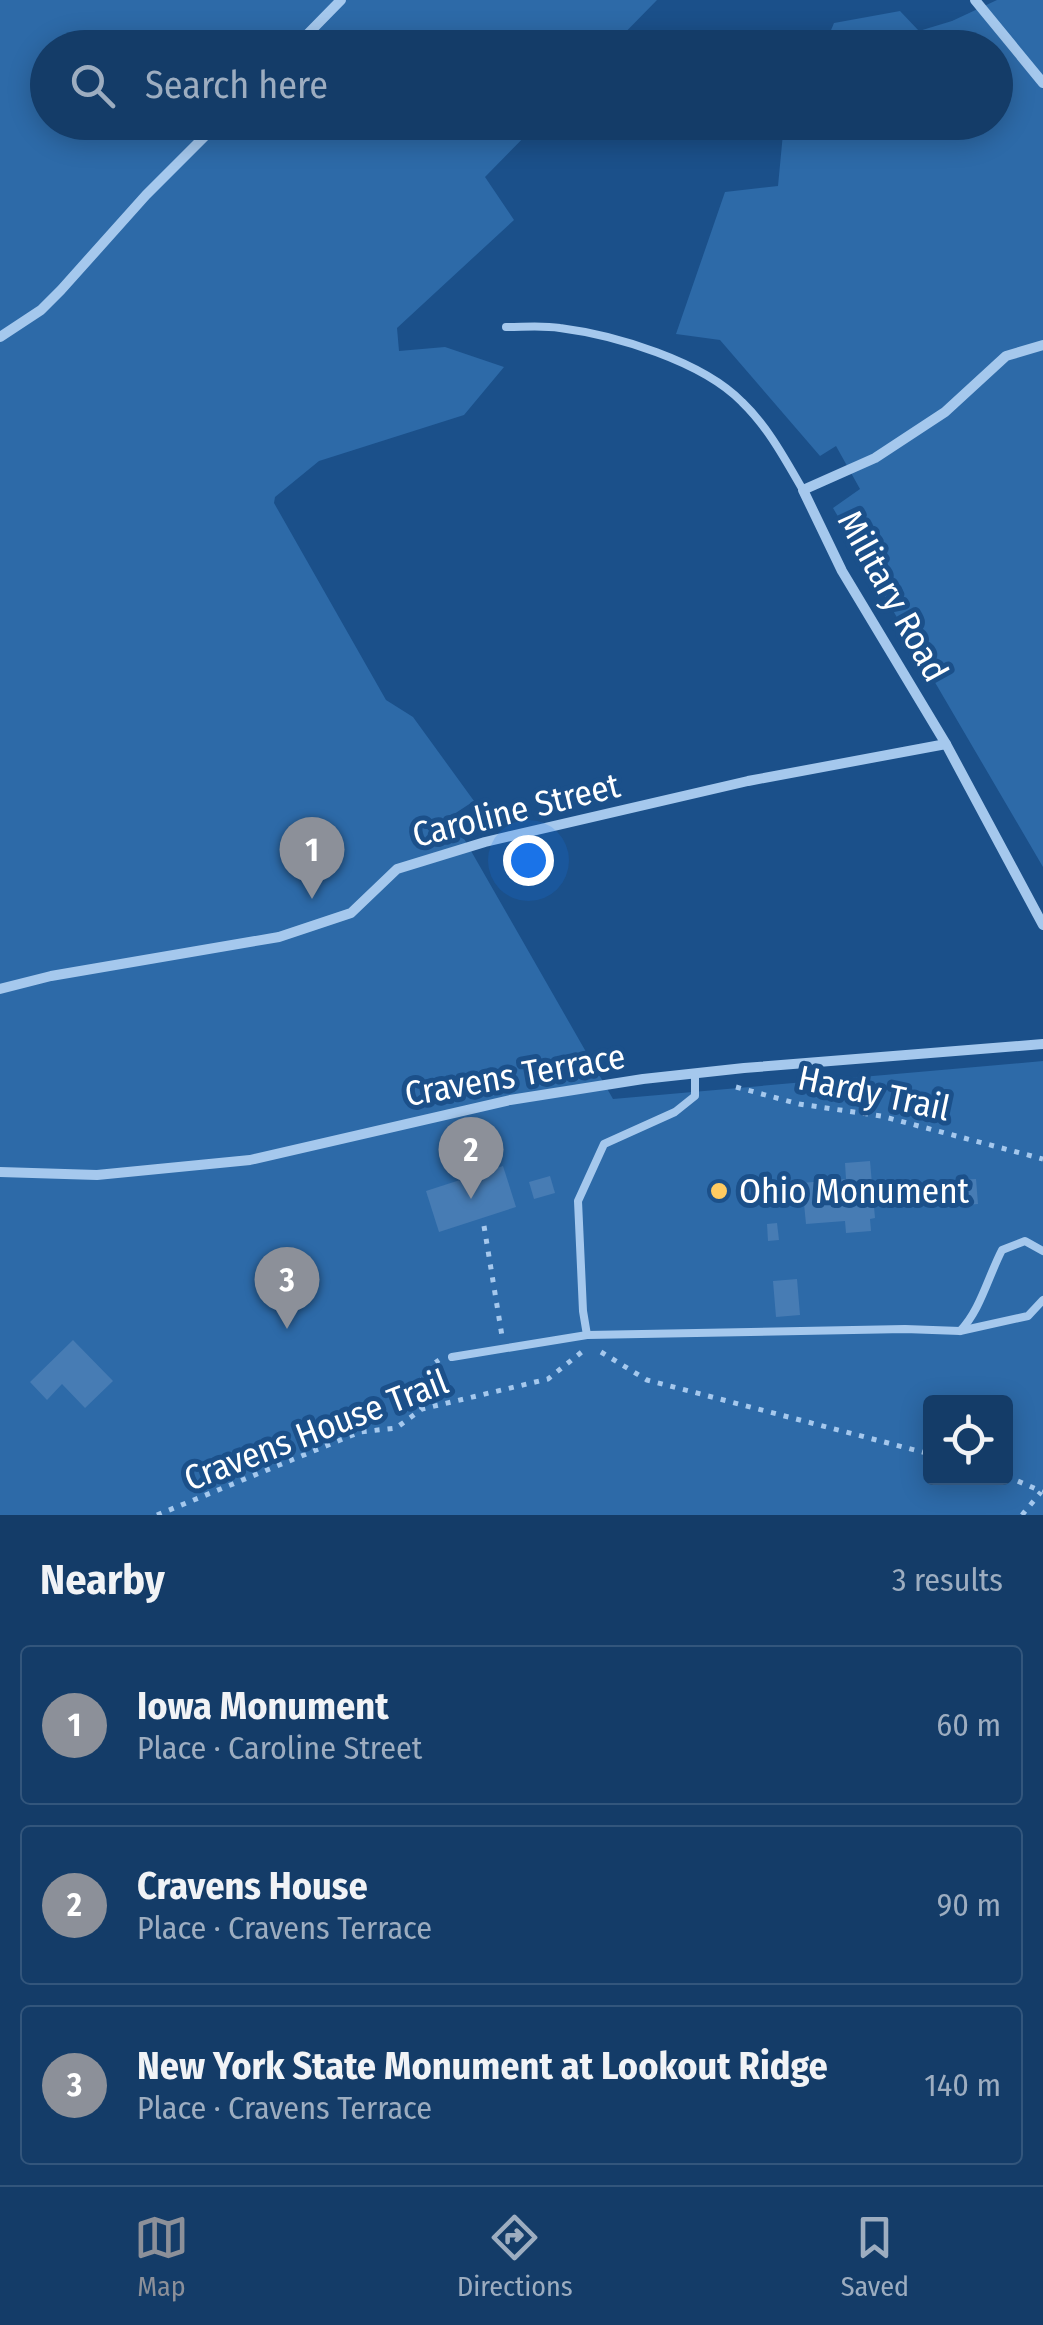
<!DOCTYPE html>
<html lang="en">
<head>
<meta charset="utf-8">
<style>
  body { margin:0; font-family:"Fira Sans Condensed",sans-serif; background:#1d436e; color:#f1f3f6 }
  .controls { position:absolute; right:30px; bottom:30px; display:grid; overflow:hidden; border-radius:10px; box-shadow:0 5px 25px #0003 }
  .controls button { width:90px; height:90px; display:grid; place-items:center; padding:0; border:0; border-bottom:2px solid #33567c; background:#143c68; color:#f1f3f6; font:50px sans-serif }
  .you { position:absolute; left:528px; top:860px; width:35px; height:35px; margin:-25px; border:8px solid #fff; border-radius:50%; background:#1a73e8; box-shadow:0 0 0 15px #1a73e833 }
  .badge { display:grid; place-items:center; width:65px; height:65px; border-radius:50%; background:#8c9099; color:#fff; font-size:32px; font-weight:700 }
  .pin { position:absolute; translate:-50% -82px; filter:drop-shadow(0 2px 5px #0008) }
  .pin::after { content:''; position:absolute; top:52px; width:35px; height:30px; background:inherit; clip-path:polygon(0 0,100% 0,50% 100%) }
  .list { margin:0; padding:0; list-style:none }
  h2 { display:flex; justify-content:space-between; align-items:center; height:130px; margin:0; padding:0 40px; font-size:42px }
  h2 small { font-size:32px; font-weight:400; color:#9dadc0 }
  .list li { display:grid; grid-template-columns:65px 1fr auto; gap:30px; align-items:center; box-sizing:border-box; height:160px; margin:0 20px 20px; padding:0 20px; border:2px solid #33567c; border-radius:10px }
  .list b { display:block; font-size:38px; white-space:nowrap }
  .list p { margin:0; font-size:32px; white-space:nowrap; color:#9dadc0 }
  .list em { font-size:32px; font-style:normal; color:#9dadc0 }
  .icon { flex:none; width:55px; height:55px; fill:none; stroke:currentColor; stroke-width:2; stroke-linecap:round; stroke-linejoin:round }
  .map { position:relative; flex:none; width:1043px; height:1515px; overflow:hidden }
  .search { position:absolute; background:#143c68; box-shadow:0 5px 25px #0003; left:30px; right:30px; top:30px; height:110px; display:flex; align-items:center; gap:25px; box-sizing:border-box; padding:0 35px; border-radius:55px; color:#9dadc0; font-size:38px }
  .sheet { height:670px; background:#143c68 }
  nav { display:flex; justify-content:space-around; align-items:center; box-sizing:border-box; height:140px; border-top:2px solid #33567c; background:#143c68; font-size:28px; color:#9dadc0 }
  nav a { display:grid; justify-items:center; gap:5px }
  nav .on { color:#8c9099 }
  .map>svg:first-child { display:block }
  .green { fill:#2d6aa8; fill-rule:evenodd }
  .building { fill:#477cb4 }
  .lines { fill:none; stroke-linecap:round; stroke-linejoin:round }
  .path { stroke:#a5c8ed; stroke-width:5; stroke-dasharray:5 8; stroke-linecap:butt }
  .service { stroke:#a5c8ed; stroke-width:8 }
  .minor { stroke:#a5c8ed; stroke-width:10 }
  .poi-dot { fill:#ffcb61; stroke:#1b508a; stroke-width:4 }
  .labels { text-anchor:middle; stroke-width:10; stroke-linejoin:round; paint-order:stroke }
  .street-label { font-size:35px; fill:#fff; stroke:#1b508a }
  .poi-label { font-size:35px; fill:#fff; stroke:#1b508a; text-anchor:start }
</style>
</head>
<body>
<div class="map">
<svg width="1043" height="1515" viewBox="0 0 1043 1515">
  <rect width="100%" height="100%" fill="#1b508a"/>
  <!-- green -->
  <g class="green">
    <path d="M0,0H657L611,47L48,48V122L538,123L485,177L514,220L397,328L399,351L445,347L504,367L464,415L319,461L275,497L274,503L386,700L413,717L474,801L451,816L613,1099L1043,1061V1515H0ZM930,1402H1006V1478H930Z"/>
    <path d="M997,0H1043V867L833,508L860,489L836,446L820,456L720,340L676,334L725,192L778,186L784,123L996,122V48L824,47L834,23L900,11L919,31L952,21Z"/>
  </g>
  <!-- building -->
  <g class="building">
    <path d="M870,1161L875,1218L870,1219L871,1231L846,1233L845,1221L806,1224L802,1183L846,1179L845,1163Z"/>
    <path d="M503,1166L516,1207L439,1232L426,1191Z"/>
    <path d="M550,1176L555,1193L534,1199L529,1182Z"/>
    <path d="M976,1179L978,1204L956,1206L955,1180Z"/>
    <path d="M777,1223L779,1240L768,1241L767,1224Z"/>
    <path d="M797,1279L800,1315L776,1317L773,1281Z"/>
    <path d="M73,1340L113,1381L85,1408L62,1384L47,1400L30,1382Z"/>
  </g>
  <g class="lines">
    <!-- path -->
    <g class="path">
      <path d="M736,1087L799,1104L881,1116L1043,1159"/>
      <path d="M484,1226L502,1336"/>
      <path d="M601,1352L647,1380L930,1454"/>
      <path d="M422,1409C417,1389 420,1372 439,1360"/>
      <path d="M1006,1476L1043,1492"/>
      <path d="M157,1515L360,1432L396,1428L422,1409L548,1379L583,1351"/>
      <path d="M1022,1515L1041,1492"/>
    </g>
    <!-- service -->
    <g class="service">
      <path d="M506,327C524,327 542,325 560,328C615,335 702,361 742,402C768,427 785,459 803,490"/>
      <path d="M960,1331C980,1311 988,1277 1002,1250L1025,1241L1043,1251"/>
      <path d="M587,1335L905,1329L960,1331L1028,1316L1043,1300"/>
      <path d="M452,1357L587,1335L583,1311L578,1201L604,1144L675,1112L695,1096V1075"/>
    </g>
    <!-- minor -->
    <g class="minor">
      <path d="M975,0L1043,83"/>
      <path d="M294,48L341,0"/>
      <path d="M0,337L41,310L61,290L146,195L219,122"/>
      <path d="M1043,345L1006,356L945,412L875,458L803,490L842,571L946,744L1043,925"/>
      <path d="M0,989L51,976L279,937L351,913L397,869L485,842L748,781L946,744"/>
      <path d="M0,1172L97,1175L250,1160L510,1100L643,1079L744,1068L1043,1044"/>
    </g>
  </g>
  <!-- markers -->
  <circle class="poi-dot" cx="719" cy="1191" r="10"/>
  <g class="labels">
    <!-- street labels -->
    <g class="street-label">
      <text transform="translate(893 596) rotate(61)" y="12">Military Road</text>
      <text transform="translate(516 810) rotate(-14)" y="12">Caroline Street</text>
      <text transform="translate(515 1075) rotate(-10)" y="12">Cravens Terrace</text>
      <text transform="translate(874 1093) rotate(12)" y="12">Hardy Trail</text>
      <text transform="translate(316 1430) rotate(-21)" y="12">Cravens House Trail</text>
    </g>
    <!-- poi labels -->
    <g class="poi-label">
      <text x="739" y="1203">Ohio Monument</text>
    </g>
  </g>
</svg>
<div class="controls">
<button><svg class="icon" aria-label="locate" viewBox="0 0 24 24"><circle cx="12" cy="12" r="6"/><path d="M12 2v4M12 18v4M2 12h4M18 12h4"/></svg></button>
</div>
<div class="you"></div>
<div class="pin badge" style="left:312px;top:899px">1</div>
<div class="pin badge" style="left:471px;top:1199px">2</div>
<div class="pin badge" style="left:287px;top:1329px">3</div>
<div class="search"><svg class="icon" aria-label="search" viewBox="0 0 24 24"><circle cx="10" cy="10" r="6"/><path d="M15 15l6 6"/></svg>Search here</div>
</div>
<section class="sheet">
<h2>Nearby<small>3 results</small></h2>
<ul class="list">
<li><span class="badge">1</span><div><b>Iowa Monument</b><p>Place · Caroline Street</p></div><em>60 m</em></li>
<li><span class="badge">2</span><div><b>Cravens House</b><p>Place · Cravens Terrace</p></div><em>90 m</em></li>
<li><span class="badge">3</span><div><b>New York State Monument at Lookout Ridge</b><p>Place · Cravens Terrace</p></div><em>140 m</em></li>
</ul>
</section>
<nav>
<a class="on"><svg class="icon" aria-label="map" viewBox="0 0 24 24"><path d="M3 6l6-2 6 2 6-2v14l-6 2-6-2-6 2zM9 4v14M15 6v14"/></svg>Map</a>
<a><svg class="icon" aria-label="directions" viewBox="0 0 24 24"><path d="M12 3l9 9-9 9-9-9zM9 14v-3h6M13 9l2 2-2 2"/></svg>Directions</a>
<a><svg class="icon" aria-label="saved" viewBox="0 0 24 24"><path d="M7 4h10v16l-5-4-5 4z"/></svg>Saved</a>
</nav>
</body>
</html>
